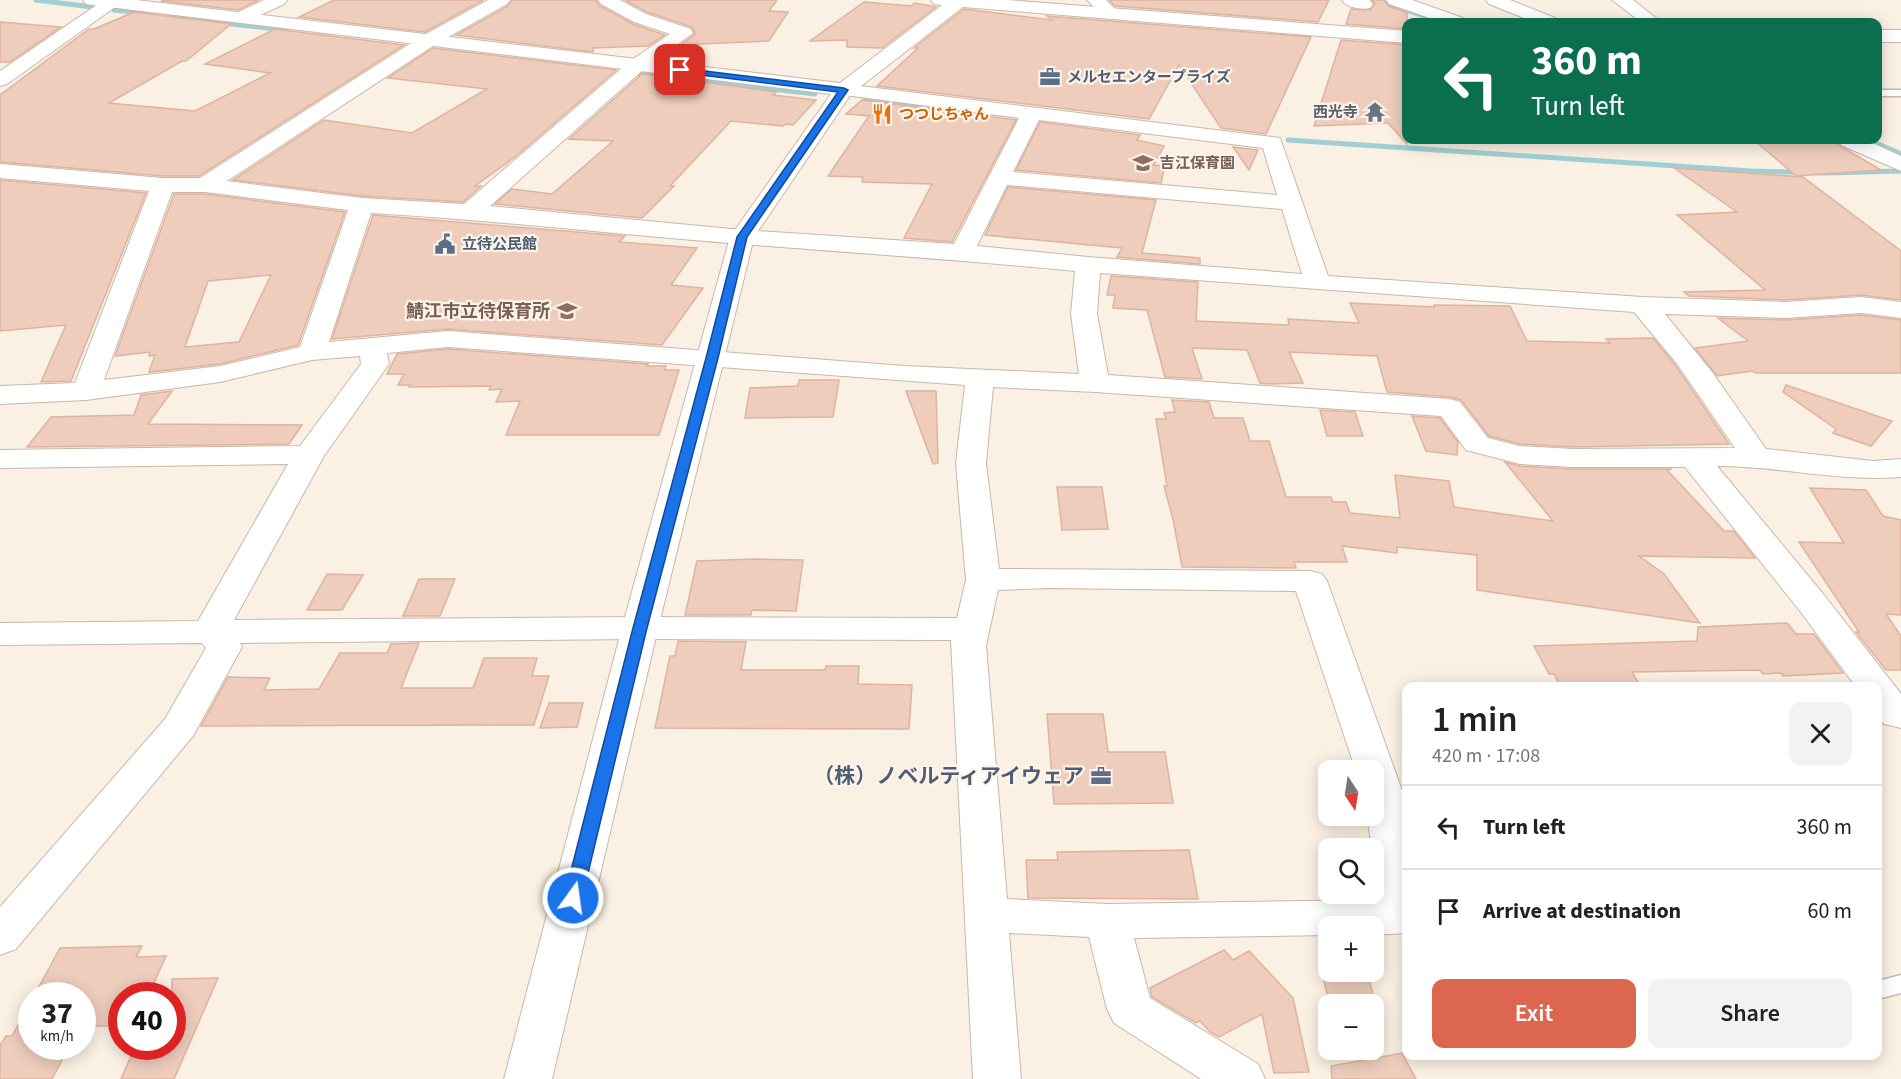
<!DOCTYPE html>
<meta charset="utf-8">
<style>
:root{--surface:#fff;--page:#f2f2f2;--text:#202124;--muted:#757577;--line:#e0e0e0;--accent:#dc6650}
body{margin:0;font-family:"Source Sans 3","Noto Sans JP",sans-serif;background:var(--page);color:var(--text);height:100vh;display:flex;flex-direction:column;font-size:22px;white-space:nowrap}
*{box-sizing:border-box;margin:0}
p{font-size:20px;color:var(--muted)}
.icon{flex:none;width:33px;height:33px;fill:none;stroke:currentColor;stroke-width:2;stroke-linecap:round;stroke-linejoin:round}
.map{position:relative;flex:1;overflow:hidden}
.side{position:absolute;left:1402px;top:682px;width:480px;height:378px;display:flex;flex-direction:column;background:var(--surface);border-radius:12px;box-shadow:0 3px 15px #0003}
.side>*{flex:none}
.guide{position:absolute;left:1402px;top:18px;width:480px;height:126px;border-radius:12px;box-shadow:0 3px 15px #0003;background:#0b6e4f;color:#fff;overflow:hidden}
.needle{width:39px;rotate:168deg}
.tools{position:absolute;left:1318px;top:760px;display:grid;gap:12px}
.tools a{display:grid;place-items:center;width:66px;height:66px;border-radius:12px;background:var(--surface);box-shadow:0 3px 15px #0003;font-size:30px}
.speed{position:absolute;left:18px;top:982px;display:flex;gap:12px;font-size:30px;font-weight:700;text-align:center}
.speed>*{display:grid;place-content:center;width:78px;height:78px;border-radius:50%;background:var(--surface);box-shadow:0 3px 15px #0003;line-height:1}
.speed small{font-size:15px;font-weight:400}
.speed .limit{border:9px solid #d22;background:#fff;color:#111}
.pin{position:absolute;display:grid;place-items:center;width:51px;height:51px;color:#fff;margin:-26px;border-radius:12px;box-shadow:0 3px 9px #0006}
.me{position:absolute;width:66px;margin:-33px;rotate:14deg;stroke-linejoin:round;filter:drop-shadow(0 0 4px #0008)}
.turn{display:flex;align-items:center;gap:21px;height:126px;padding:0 30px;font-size:27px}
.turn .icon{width:78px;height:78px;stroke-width:2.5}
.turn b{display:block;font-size:42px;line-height:51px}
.round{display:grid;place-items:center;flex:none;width:63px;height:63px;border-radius:12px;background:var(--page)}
.summary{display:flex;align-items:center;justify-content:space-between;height:102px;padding:0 30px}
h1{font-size:36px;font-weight:600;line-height:45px}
.cta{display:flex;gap:12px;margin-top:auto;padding:12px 30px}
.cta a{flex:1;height:69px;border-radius:12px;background:var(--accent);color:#fff;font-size:24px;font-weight:600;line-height:69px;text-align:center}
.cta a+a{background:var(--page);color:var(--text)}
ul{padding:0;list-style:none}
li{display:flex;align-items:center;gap:18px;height:84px;padding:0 30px;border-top:2px solid var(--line)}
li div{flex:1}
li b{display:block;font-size:22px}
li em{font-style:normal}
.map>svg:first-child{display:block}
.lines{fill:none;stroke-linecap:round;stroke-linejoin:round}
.stream{stroke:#a0cfd3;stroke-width:5}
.building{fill:#eecdbd;stroke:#dfb39e;stroke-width:1.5;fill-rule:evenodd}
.service-casing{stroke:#cab7aa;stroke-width:3}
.minor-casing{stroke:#cab7aa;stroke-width:2}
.tertiary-casing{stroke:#cab7aa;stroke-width:2}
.service{fill:#fff;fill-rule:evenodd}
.minor{fill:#fff;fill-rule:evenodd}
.tertiary{fill:#fff;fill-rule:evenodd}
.route{fill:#1a73e8;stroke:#114b97;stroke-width:1.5}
.labels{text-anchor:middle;stroke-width:4.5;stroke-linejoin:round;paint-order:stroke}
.far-service-label{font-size:15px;font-weight:bold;fill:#4e5e75;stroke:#fef4e9;text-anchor:start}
.far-worship-label{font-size:15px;font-weight:bold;fill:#5b616d;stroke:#fef4e9;text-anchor:end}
.far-food-label{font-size:15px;font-weight:bold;fill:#c56008;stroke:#fef4e9;text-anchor:start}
.far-education-label{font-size:15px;font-weight:bold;fill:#785e54;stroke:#fef4e9;text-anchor:start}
.education-label{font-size:18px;font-weight:bold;fill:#785e54;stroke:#fef4e9;text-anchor:end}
.near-service-label{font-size:21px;font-weight:bold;fill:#4e5e75;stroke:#fef4e9;text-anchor:end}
</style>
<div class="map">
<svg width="1901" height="1079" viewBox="0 0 1901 1079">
<rect width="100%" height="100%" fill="#faf0e3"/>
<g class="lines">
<g class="stream">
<polyline points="36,0 92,7"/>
<polyline points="1378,0 1432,19"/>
<polyline points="114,10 145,13"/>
<polyline points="170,17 285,30"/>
<polyline points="640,74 815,94"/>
<polyline points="866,99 970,111"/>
<polyline points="1288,140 1751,171 1826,173 1901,171"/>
<polyline points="1869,140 1901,154"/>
</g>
</g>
<g class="building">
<polygon points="164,0 259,0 238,10 162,1"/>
<polygon points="334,0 483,0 425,32 299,17"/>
<polygon points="512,0 596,0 600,6 633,24 665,35 648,46 593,48 593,52 456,35 508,6"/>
<polygon points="625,0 777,0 769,11 788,12 769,41 681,45 695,34 692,27 647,12"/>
<polygon points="1109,0 1329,0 1318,22 1115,6"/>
<polygon points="1372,0 1384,0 1388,6 1407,13 1407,29 1346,24 1351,9 1370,10 1375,4"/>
<polygon points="864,2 911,6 915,3 936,7 882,48 847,47 847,40 810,41"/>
<polygon points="964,9 1052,20 1047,16 1311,37 1266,134 1221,128 1179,65 1149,119 877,86 918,48 914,48"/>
<polygon points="134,12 231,24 186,61 182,61 109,103 195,111 270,73 205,64 275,29 404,45 199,176 163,176 0,162 0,95 89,29 94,29"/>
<polygon points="0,22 61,27 10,62 0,62"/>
<polygon points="1341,40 1407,45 1407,144 1388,123 1314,126"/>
<polygon points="433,48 616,70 515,157 475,186 481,186 463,202 362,196 233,180 324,120 412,133 487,89 388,78"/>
<polygon points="642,74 777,92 773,95 816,100 793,125 786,124 783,126 731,121 670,186 674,186 642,218 495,204 512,189 552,194 613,141 569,139"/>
<polygon points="862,100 1016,120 952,242 904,238 932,184 862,182 863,177 828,176 869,116 846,114"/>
<polygon points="1040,122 1140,135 1137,140 1164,146 1154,165 1165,166 1161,183 1016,170"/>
<polygon points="1754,140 1830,140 1881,170 1796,176"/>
<polygon points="1233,147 1258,150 1249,170"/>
<polygon points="1674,168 1803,177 1901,251 1901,300 1861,295 1785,300 1689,296 1684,292 1765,290 1677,215 1737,212"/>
<polygon points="0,180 146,193 71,381 41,382 66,325 0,331"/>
<polygon points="1008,187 1156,200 1142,253 1200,258 1200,264 1117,257 1122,248 985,235"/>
<path d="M174 194H205L345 212 298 345 220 364 149 372 155 355 149 356 150 352 115 356ZM271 275 239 342 185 347 208 281Z"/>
<polygon points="373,215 625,236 619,242 697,248 671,285 703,288 662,345 448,329 332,339"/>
<polygon points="1111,276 1198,282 1196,321 1289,325 1288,319 1359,323 1350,303 1434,307 1434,305 1510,306 1527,341 1610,343 1606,339 1653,338 1676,366 1729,444 1573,447 1520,444 1489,436 1461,400 1450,397 1387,392 1377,356 1289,352 1303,383 1268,384 1260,383 1247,350 1192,348 1202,379 1165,377 1147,310 1113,308 1115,295 1107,295"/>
<polygon points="1861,315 1901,320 1901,373 1756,373 1752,371 1717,376 1695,348 1748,341 1718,318 1785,320"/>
<polygon points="448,349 648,364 647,366 666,366 665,370 679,370 659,435 506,435 520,401 496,402 502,389 489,390 491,386 409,387 410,385 398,385 404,374 387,374 397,354"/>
<polygon points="799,380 839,380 833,417 745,418 750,388 798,386"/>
<polygon points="1786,385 1892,421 1871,446 1833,433 1836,429 1783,392"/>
<polygon points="172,391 148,424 302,425 289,444 27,447 51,417 134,415 141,395"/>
<polygon points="906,391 936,391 938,463 933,464"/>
<polygon points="1172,400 1209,402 1214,418 1243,418 1250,441 1269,441 1286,497 1331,497 1333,502 1346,502 1350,513 1400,518 1395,475 1449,481 1454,507 1553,521 1505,462 1520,466 1573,469 1672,469 1667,470 1724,531 1734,531 1755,558 1639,556 1664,574 1700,623 1477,590 1477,555 1397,547 1397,553 1342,546 1347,562 1294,562 1296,568 1182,567 1173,519 1164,486 1167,486 1156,419 1166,419 1164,413 1175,412"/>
<polygon points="1320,410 1355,412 1363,436 1327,436"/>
<polygon points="1412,416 1440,418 1458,442 1457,455 1426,451"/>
<polygon points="1057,487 1102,487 1108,529 1062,530"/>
<polygon points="1810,488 1866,490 1883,516 1901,520 1901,615 1886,614 1901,636 1901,670 1886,670 1856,632 1859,632 1799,542 1844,543"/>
<polygon points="756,559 803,560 796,611 752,610 751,615 685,615 697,561"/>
<polygon points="327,574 363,575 342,610 307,610"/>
<polygon points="419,579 455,579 440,616 403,616"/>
<polygon points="1787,623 1796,634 1814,634 1843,673 1783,676 1781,673 1763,674 1760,670 1632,672 1641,687 1561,687 1554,674 1549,674 1534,646 1697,641 1698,627"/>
<polygon points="678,641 746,642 741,670 825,670 826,666 859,666 858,684 912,685 909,729 655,728 670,656 675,656"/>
<polygon points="419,643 401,688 473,688 484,658 537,658 532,676 549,676 534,725 201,726 228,677 270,678 264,690 319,689 340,653 387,653 391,644"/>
<polygon points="549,703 583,703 577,727 540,728"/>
<polygon points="1047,714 1103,714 1108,752 1165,752 1173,803 1054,804"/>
<polygon points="1189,850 1198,899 1028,898 1026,860 1058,860 1057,852"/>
<polygon points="142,946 136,957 166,956 148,996 122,996 122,1026 82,1026 82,996 34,996 60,948"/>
<polygon points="1224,950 1233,960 1249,951 1293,998 1309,1072 1274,1073 1262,1014 1219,1037 1210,1032 1200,1021 1196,1023 1152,997 1150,988"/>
<polygon points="1322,972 1367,972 1375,1002 1329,1002"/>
<polygon points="218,978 174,1079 121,1079 135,1047 172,1047 172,979"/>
<polygon points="32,1000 32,1047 69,1047 52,1079 0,1079 0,1045 6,1036 12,1036"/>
<polygon points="1402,1053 1416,1079 1332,1079 1331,1066"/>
</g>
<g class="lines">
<g class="service-casing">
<g id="service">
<rect x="1878" y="90" width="23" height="6"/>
<polygon points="1901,975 1901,993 1878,999 1878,981"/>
</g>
</g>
<g class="minor-casing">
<g id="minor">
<polygon points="104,0 125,0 7,84 0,86 0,71"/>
<polygon points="264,0 287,0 284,4 246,22 234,22 231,18 234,14"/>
<path d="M488 0H510L507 4 436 44 227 181 362 198 464 204 630 61 670 34 634 22 601 4 598 0H620L646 14 691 29 693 33 644 69 490 206 742 230 954 244 1019 118 837 94 834 90 837 86 844 84 1280 138 1328 276 1642 297 1785 302 1861 297 1901 302V318L1861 313 1785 318 1665 314 1712 372 1766 449 1873 461 1901 459V477C1840 482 1779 466 1717 466L1824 595 1901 694V728L1884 724 1878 717V687H1856L1800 611 1685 467H1573L1520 464 1466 450 1441 416 1095 392 993 387 986 463 999 569 1310 571 1322 574 1327 581 1405 799 1407 933 1374 935V927H1329V935L1134 938 1150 998 1258 1064 1265 1079H1201L1114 1023 1107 1009 1089 937 1009 933 1021 1079H973L951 640 640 639 240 643 242 647 193 736 16 949 0 955V907L165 719 206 648 202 643 0 645V623L198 621 288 464 0 468V450L300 446 361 364 360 356 312 360 220 382 86 400 0 404V386L75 383 149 191 0 178V164L163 178H200L422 36ZM1039 120 1263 148 1277 195 1013 172ZM1007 185 1282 209 1302 274 1088 257 977 246ZM172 192H205L348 210 300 347 220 366 104 380ZM371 213C496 220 619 235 743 244 854 253 964 260 1075 271L1071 314 1079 374 905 366 448 331 329 342ZM1100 273 1634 312 1678 365 1735 448 1573 449 1520 446 1488 438 1460 402 1450 399 1108 375 1097 314ZM448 347 965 385 956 463 966 580 957 618 640 617 234 620 324 456 389 364 387 353ZM1049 588 1296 591 1356 771H1374V816H1367L1372 849H1374L1379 900 1107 904 1007 899 986 645 998 590Z"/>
<polygon points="1087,0 1106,0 1120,14 1117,18 1105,18"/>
<path d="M1342 0H1369L1373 4 1370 8C1362 10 1347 8 1342 0Z"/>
<polygon points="1386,0 1412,0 1463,18 1466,22 1441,22 1389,4"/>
<polygon points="1486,0 1510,0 1555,18 1558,22 1534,22 1489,4"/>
<polygon points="1612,0 1633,0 1661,22 1641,22"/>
<polygon points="1838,140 1866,140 1901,156 1901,171 1841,145"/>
</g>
</g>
<g class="tertiary-casing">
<g id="tertiary">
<polygon points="83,0 136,0 840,83 942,5 934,4 931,0 1007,0 1407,31 1407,43 963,7 851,94 754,237 658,628 552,1079 504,1079 622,628 730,237 831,94 92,5 86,4"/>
<rect x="1878" y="30" width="23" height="12"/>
</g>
</g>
<use href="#service" class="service"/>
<use href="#minor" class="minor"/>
<use href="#tertiary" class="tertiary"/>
</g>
<polygon class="route" points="680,68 844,88 848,90 747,237 718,358 647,628 582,898 579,903 573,905 566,903 564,898 633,628 706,358 737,237 838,92 677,72 677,69"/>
<defs>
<g id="office-bare" transform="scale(1.62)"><path d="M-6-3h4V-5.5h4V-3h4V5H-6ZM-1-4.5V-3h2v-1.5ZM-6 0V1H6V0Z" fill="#5c6f8a" stroke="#fef4e9" stroke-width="2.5" paint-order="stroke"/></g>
<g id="temple-bare" transform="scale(1.62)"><path d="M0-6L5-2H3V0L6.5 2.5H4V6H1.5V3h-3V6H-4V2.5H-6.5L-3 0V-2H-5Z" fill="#6b7280" stroke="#fef4e9" stroke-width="2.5" paint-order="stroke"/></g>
<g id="restaurant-bare" transform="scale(1.62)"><path d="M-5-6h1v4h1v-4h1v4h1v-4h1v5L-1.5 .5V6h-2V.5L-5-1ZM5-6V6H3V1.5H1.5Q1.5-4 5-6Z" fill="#e8710a" stroke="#fef4e9" stroke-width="2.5" paint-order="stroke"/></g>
<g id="school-bare" transform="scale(1.62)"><path d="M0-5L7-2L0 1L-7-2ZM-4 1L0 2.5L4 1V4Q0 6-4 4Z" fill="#8d6e63" stroke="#fef4e9" stroke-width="2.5" paint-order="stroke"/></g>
<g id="civic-bare" transform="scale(1.62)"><path d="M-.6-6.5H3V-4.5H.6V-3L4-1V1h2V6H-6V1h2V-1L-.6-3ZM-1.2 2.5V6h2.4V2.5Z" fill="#5c6f8a" stroke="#fef4e9" stroke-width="2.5" paint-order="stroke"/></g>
</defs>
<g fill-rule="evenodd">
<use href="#office-bare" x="1050" y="77"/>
<use href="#temple-bare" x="1375" y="112"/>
<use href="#restaurant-bare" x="882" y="114"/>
<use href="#school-bare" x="1143" y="163"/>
<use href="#civic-bare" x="445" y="244"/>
<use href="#school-bare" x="567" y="311"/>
<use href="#office-bare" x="1101" y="776"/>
</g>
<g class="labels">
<g class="far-service-label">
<text x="1067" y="82">メルセエンタープライズ</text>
<text x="462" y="249">立待公民館</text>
</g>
<g class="far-worship-label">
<text x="1358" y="117">西光寺</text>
</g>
<g class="far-food-label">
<text x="899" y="119">つつじちゃん</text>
</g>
<g class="far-education-label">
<text x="1160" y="168">吉江保育園</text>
</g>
<g class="education-label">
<text x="550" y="317">鯖江市立待保育所</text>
</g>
<g class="near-service-label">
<text x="1084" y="783">（株）ノベルティアイウェア</text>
</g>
</g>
</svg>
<div class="tools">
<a><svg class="needle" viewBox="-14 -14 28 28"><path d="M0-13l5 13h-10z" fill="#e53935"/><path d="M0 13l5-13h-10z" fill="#757577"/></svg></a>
<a><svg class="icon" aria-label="search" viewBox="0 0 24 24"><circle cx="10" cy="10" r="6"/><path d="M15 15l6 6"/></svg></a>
<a>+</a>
<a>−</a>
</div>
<div class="speed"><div>37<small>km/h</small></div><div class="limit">40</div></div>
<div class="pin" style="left:680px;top:70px;background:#d93025"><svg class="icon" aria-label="arrive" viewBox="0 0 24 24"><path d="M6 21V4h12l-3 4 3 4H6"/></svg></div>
<svg class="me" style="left:573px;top:898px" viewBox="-20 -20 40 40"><circle r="17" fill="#1a73e8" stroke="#fff" stroke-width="3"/><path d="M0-11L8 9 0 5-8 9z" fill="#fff"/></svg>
<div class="guide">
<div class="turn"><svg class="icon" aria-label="left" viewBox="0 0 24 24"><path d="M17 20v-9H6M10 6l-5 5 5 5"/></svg><div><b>360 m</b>Turn left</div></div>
</div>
<section class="side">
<div class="summary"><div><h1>1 min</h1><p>420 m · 17:08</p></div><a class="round"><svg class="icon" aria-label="close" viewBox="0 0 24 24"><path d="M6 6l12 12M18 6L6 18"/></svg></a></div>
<ul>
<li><svg class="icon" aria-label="left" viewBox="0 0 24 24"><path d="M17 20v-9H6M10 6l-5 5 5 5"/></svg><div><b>Turn left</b></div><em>360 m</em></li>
<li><svg class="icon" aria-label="arrive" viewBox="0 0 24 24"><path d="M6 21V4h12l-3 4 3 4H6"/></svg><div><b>Arrive at destination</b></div><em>60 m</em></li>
</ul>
<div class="cta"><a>Exit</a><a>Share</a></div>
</section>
</div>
